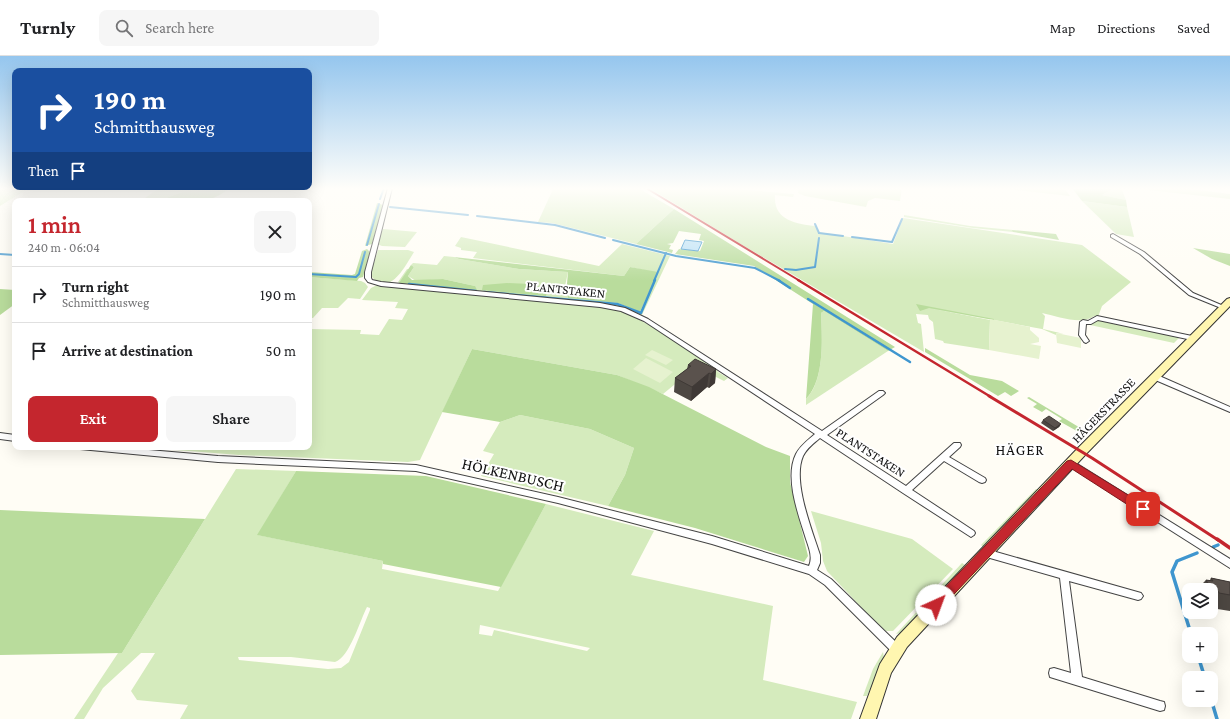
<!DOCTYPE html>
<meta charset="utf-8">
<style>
:root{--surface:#fff;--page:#f6f6f6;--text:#202124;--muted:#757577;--line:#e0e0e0;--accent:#c4262e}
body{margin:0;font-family:"Crimson Pro",serif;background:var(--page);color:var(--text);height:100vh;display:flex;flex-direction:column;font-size:15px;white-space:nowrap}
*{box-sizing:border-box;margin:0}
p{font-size:13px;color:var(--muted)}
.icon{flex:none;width:22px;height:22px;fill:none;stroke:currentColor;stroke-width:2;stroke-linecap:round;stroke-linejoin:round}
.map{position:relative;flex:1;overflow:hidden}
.drawer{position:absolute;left:12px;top:142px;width:300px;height:252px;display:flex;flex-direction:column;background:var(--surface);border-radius:8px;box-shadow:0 4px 16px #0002}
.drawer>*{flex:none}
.banner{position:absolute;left:12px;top:12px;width:300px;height:122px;border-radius:8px;box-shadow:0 4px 16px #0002;background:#1a4fa0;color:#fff;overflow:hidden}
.fabs{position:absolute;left:1182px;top:527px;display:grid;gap:8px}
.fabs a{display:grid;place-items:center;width:36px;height:36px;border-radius:8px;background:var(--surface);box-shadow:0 4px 16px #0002;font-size:20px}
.pin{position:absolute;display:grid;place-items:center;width:34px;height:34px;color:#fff;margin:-17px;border-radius:8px;box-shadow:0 2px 6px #0006}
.me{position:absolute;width:44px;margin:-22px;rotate:43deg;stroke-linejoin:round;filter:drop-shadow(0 0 3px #0008)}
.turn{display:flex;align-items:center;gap:14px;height:84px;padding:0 16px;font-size:18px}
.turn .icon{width:52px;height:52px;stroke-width:2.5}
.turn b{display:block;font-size:28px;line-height:34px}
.then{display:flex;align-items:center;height:38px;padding:0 16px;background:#0003;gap:8px;font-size:15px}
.round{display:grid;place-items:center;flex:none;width:42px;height:42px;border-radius:8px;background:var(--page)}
.head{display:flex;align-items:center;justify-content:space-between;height:68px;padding:0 16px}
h1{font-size:24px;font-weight:600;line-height:30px;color:var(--accent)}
.cta{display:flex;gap:8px;margin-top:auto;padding:8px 16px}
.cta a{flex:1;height:46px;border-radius:8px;background:var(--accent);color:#fff;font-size:16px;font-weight:600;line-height:46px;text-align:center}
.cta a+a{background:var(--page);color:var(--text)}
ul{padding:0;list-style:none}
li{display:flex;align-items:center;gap:12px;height:56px;padding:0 16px;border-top:1px solid var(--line)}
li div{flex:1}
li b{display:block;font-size:15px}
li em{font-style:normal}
header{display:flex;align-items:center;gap:24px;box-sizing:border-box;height:56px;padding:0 20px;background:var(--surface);border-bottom:1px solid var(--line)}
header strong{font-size:19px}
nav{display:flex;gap:22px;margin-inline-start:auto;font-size:14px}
.search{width:280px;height:36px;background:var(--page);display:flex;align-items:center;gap:10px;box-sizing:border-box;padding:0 14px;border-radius:8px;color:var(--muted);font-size:15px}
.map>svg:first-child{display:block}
.green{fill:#d5ebbd;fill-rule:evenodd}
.forest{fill:#b9dc9c}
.pitch{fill:#e6f2cf}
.water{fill:#b9e0f7;stroke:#3f96cf}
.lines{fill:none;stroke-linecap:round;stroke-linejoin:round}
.stream-far2{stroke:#3f96cf;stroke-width:2}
.stream-far1{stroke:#3f96cf;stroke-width:2.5}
.stream{stroke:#3f96cf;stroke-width:3.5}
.street-casing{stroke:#444;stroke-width:2}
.secondary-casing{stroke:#333;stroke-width:2}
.street{fill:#fff;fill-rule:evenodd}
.secondary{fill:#fff6b0;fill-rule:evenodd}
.rail-far3{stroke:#c4262e;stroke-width:2}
.rail-far2{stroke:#c4262e;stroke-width:2.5}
.rail-far1{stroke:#c4262e;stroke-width:3}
.rail{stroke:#c4262e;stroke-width:3.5}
.wall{fill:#4d4742}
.shaded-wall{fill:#3f3936}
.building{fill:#5a524d;stroke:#3f3936}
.route{fill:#c4262e;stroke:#7f191e}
.labels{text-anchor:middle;stroke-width:4;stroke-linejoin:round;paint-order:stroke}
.street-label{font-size:13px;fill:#111;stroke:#fff}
.quarter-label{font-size:15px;letter-spacing:1px;fill:#111;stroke:#fff}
.near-street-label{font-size:16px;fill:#111;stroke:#fff}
</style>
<header>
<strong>Turnly</strong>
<div class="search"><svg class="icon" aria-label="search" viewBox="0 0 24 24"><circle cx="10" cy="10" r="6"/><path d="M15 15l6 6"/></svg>Search here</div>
<nav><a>Map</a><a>Directions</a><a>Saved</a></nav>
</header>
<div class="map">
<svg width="1230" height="663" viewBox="0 0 1230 663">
<rect width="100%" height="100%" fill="#fffdf5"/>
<g class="green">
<polygon points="0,132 29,132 0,150"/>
<polygon points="159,132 223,132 220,135 182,136 158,145 141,145"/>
<polygon points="542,132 638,132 674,153 636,188 552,167 538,166 553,133"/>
<path d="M649 132H726L794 138 793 141 775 139C773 164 796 168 816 170L818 176 893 188 903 162 1082 189 1131 226 1102 250 1098 261 1094 260C1082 270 1057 260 1042 257L1045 260 1043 273 1064 278 1056 277V279L1042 273 929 252 990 264 989 294 944 287 943 285 935 283 933 266 929 263 928 259 916 258 918 267 921 268 924 296 739 187Z"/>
<polygon points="799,132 902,132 900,145 875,142 868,145 866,151 805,140 798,137"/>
<polygon points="997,132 1064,132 1070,140"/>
<polygon points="1114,132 1121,132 1126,144 1102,139"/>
<polygon points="1130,132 1182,132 1230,138 1230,143"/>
<polygon points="1082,145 1127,151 1134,181 1116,178"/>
<polygon points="904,159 970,170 1013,174 1013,176 973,172 904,161"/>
<polygon points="383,173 417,176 405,191 382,190 377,188"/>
<polygon points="461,181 599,210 622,188 670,200 642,259 608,249 401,229 398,226 407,213 409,213 400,227 475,230 443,223 416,225 408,220 414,211 411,209 413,207 437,209 444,200 454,201 459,203 519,213 568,216 564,235 568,239 568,242 618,247 640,256 657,217 630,211 624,220 473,202 477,196 461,194 461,192 455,190"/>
<path d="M378 194H408L414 196C405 210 390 242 371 220V216Z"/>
<polygon points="309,221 361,225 365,227 368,231 360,243 348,242 338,252 322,252 313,262 309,262"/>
<path d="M377 229 617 253C652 267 683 291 715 311L718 316 728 322 724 325 696 311 663 338 617 319 472 293 420 404 408 406 239 399 138 391H309V273L361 274 360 278 379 279 389 263 402 264 408 253 395 252 398 246 362 244 371 232Z"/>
<path d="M824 255 888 295 806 349V343C825 324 822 282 821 257Z"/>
<polygon points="1097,263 1181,280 1174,287 1090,269"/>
<polygon points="520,359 590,373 634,392 625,419 608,450 481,420 494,398 483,395 500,366"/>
<path d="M236 413 296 415 258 479 383 505 382 513 498 535 546 448 654 475 631 519 773 550 763 624 857 646 851 663H180L188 649 137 644 131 635 155 597H141L103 632 84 663H74L118 597H122ZM367 551 370 552V554L349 606 341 612 328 613 239 604 238 601H291L335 606C350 601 360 564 367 551ZM480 569 590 592 587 595 494 574 492 580 479 578Z"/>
<polygon points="1036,433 1038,434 983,491 981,489"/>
<polygon points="811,455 912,483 953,513 893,575 886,575 878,569 827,515 823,505 821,487"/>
<polygon points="962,507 965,509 901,577 896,578"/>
<polygon points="883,596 884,602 867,640 863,640 873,613"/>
</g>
<g class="forest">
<path d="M223 132H229C211 150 182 145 158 145L182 136 220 135Z"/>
<polygon points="1072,132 1114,132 1102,139 1126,144 1127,151 1082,145"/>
<polygon points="377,147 383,149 372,188 365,190"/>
<path d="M674 153 895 291 888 295 824 255 821 257C822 282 825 324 806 343L813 248 754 210 675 198 679 193 700 195 704 185 699 184 701 178 679 175 673 187 667 188 671 189 669 193 673 194 672 197 636 188Z"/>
<polygon points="1012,174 1056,178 1059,184 1013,176"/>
<polygon points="1193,192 1230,198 1230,210 1212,203"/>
<polygon points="367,193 370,196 363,221 359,222 357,225 309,221 309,216 352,219 355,218 362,195"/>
<polygon points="454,201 624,220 630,211 658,216 640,256 618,247 568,242 568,239 564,235 567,228 568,216 519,213 459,203"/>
<polygon points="411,209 414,211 408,220 412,224 443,223 475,230 477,234 399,227"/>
<polygon points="507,227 531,228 547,233 546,240 482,234 483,229"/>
<polygon points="0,233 15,234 15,248 0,259"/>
<polygon points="916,248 994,263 994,264 929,252 920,255"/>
<polygon points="925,292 970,319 1002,325 1019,335 1011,340 1005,336 998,340 925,296"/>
<polygon points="472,293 617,319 649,331 766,391 790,400 790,426 808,500 804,506 695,472 608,450 625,419 634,392 590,373 520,359 500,366 442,356"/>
<polygon points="1029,341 1087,376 1084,379 1059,365 1062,363 1046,353 1042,356 1033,351 1037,348 1027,342"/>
<polygon points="296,415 426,420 546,448 501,531 383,508 383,505 257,479"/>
<polygon points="0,454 205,463 122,597 0,599"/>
</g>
<g class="pitch">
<polygon points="990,263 1030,271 1030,274 1039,282 1039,286 1030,288 1041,290 1039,303 989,294"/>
<polygon points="1056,277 1081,282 1081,292 1057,287"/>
<polygon points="652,294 673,304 666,309 645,299"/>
<polygon points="646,302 673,316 660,327 633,313"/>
</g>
<polygon class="water" points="685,184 702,186 698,195 681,193"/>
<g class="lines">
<g class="stream-far2">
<polyline points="380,143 384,132"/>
<polyline points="390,151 468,159"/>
<polyline points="477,160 555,169 605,182"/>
<polyline points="815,168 819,177"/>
<polyline points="819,177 843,180"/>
<polyline points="852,181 892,186 902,163"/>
<polyline points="613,184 676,200 755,212 780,225"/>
<polyline points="367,189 379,148"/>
<polyline points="0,198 15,199"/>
<polyline points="785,213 796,214 815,211 819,182"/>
<polyline points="309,218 356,221 359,218 365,196"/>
<polyline points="654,225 666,197"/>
</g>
<g class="stream-far1">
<polyline points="778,224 790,232"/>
<polyline points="409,228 476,235"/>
<polyline points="484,236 617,248 641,257 655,224"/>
<polyline points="808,243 910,306"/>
</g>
<g class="stream">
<polyline points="1213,491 1218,489"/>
<polyline points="1191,578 1172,516 1177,505 1197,497"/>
<polyline points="1198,600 1205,622"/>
<polyline points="1211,643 1217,663"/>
</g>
<g class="street-casing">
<g id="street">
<path d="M388 132H392L371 216V222L372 224 381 226 600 247 625 252 648 263 822 375 879 335H883L885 337 883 339 827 379 906 430 954 387H960L961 389 960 391 949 401 985 422 986 424 985 426 982 427 979 426 944 405 912 434 974 475 975 477 974 479 971 481 903 437 820 382C814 387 807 392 803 400 792 425 812 474 820 499V507L817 514 831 523 900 590 901 593 900 596 896 598 892 596 825 529 809 518 712 488 558 447 416 415 218 406 80 393 79 391H114L218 400 416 409 558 441 712 480 809 510C813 501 809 492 806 483 799 460 784 422 796 398 800 390 808 384 815 378L644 265 621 255 600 251 381 230 368 226 365 222V216Z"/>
<polygon points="1113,178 1144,196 1193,237 1226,251 1225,252 1221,252 1189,239 1140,198 1111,181 1111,179"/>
<polygon points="1097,260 1192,280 1195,282 1192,284 1098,264 1091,268 1086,268 1085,279 1089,285 1086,287 1084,286 1079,279 1080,266 1083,264 1088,265"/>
<polygon points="1153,319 1157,319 1230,351 1230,356 1153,323 1152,321"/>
<polygon points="0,377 15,379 15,385 0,383"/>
<polygon points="1071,404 1230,503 1230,512 1068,409 1067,407 1068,405"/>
<polygon points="987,491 996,496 1141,537 1143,540 1141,543 1138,544 1069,525 1082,621 1160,645 1164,646 1165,650 1164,654 1160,655 1050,621 1049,617 1050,613 1054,612 1071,617 1060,522 990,502 984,498 983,495 984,492"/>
</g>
</g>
<g class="secondary-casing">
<polygon id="secondary" points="1230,242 1230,250 1086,398 907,591 891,617 876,663 860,663 880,608 897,581 1078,392 1227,243"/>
</g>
<use href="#street" class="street"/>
<use href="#secondary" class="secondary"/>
<polyline class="rail-far3" points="646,132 800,225"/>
<polyline class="rail-far2" points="798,224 991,341"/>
<polyline class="rail-far1" points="989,340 1092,402 1218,484"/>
<polyline class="rail" points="1217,483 1230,492"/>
</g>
<g class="wall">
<polygon points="688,309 716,313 715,327 709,332 707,331 691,345 674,336 675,322 687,313"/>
<polygon points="1043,364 1061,368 1059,371 1053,375 1041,367"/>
<polygon points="1211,522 1230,526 1230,555 1211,552 1211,534 1196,534 1206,524 1210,524"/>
</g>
<g class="shaded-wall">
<polygon points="716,313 715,327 709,332 711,318"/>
<polygon points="709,317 707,331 691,345 692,331"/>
<polygon points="1061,368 1059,371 1053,375 1055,372"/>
</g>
<g class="building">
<polygon points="695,303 716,313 711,318 709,317 692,331 675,322 691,310 688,309"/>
<polygon points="1049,360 1061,368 1055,372 1043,364"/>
<polygon points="1211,522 1230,526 1230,539 1219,537 1218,535 1211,534 1206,524 1213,525"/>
</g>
<linearGradient id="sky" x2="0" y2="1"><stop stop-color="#95c6ee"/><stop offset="0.59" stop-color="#fffefa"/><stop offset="1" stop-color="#fffefa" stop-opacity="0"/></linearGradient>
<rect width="1230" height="225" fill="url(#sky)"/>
<polygon class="route" points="1071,404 1146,450 1148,453 1146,456 1139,456 1072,413 940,553 936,554 932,553 930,549 932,545 1067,405"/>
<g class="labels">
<g class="street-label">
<text transform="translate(566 233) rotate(6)" y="5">PLANTSTAKEN</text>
<text transform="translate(1103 354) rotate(-46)" y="5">HÄGERSTRASSE</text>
<text transform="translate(871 396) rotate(33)" y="5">PLANTSTAKEN</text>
</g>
<g class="quarter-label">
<text x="1020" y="399">HÄGER</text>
</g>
<g class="near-street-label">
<text transform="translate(513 418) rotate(13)" y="6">HÖLKENBUSCH</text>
</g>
</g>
</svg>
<div class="fabs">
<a><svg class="icon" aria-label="layers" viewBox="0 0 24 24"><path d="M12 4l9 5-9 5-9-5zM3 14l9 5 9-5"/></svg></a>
<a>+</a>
<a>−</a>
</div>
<div class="pin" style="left:1143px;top:453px;background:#d93025"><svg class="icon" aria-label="arrive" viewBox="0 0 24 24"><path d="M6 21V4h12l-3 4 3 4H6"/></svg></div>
<svg class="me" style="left:936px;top:549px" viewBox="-20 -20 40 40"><circle r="19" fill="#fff"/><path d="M0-13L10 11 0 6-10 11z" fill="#c4262e"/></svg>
<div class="banner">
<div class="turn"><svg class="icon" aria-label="right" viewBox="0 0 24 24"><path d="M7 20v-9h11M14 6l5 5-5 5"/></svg><div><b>190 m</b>Schmitthausweg</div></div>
<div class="then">Then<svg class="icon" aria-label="arrive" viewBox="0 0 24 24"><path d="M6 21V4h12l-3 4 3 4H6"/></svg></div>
</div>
<section class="drawer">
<div class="head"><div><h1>1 min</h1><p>240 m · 06:04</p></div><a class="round"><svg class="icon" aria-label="close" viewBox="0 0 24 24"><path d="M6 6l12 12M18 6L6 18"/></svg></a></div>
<ul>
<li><svg class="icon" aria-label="right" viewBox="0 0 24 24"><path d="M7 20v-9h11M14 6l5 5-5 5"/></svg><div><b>Turn right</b><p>Schmitthausweg</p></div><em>190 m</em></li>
<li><svg class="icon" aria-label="arrive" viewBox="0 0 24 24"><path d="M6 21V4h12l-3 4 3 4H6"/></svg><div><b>Arrive at destination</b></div><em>50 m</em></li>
</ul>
<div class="cta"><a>Exit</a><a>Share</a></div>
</section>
</div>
